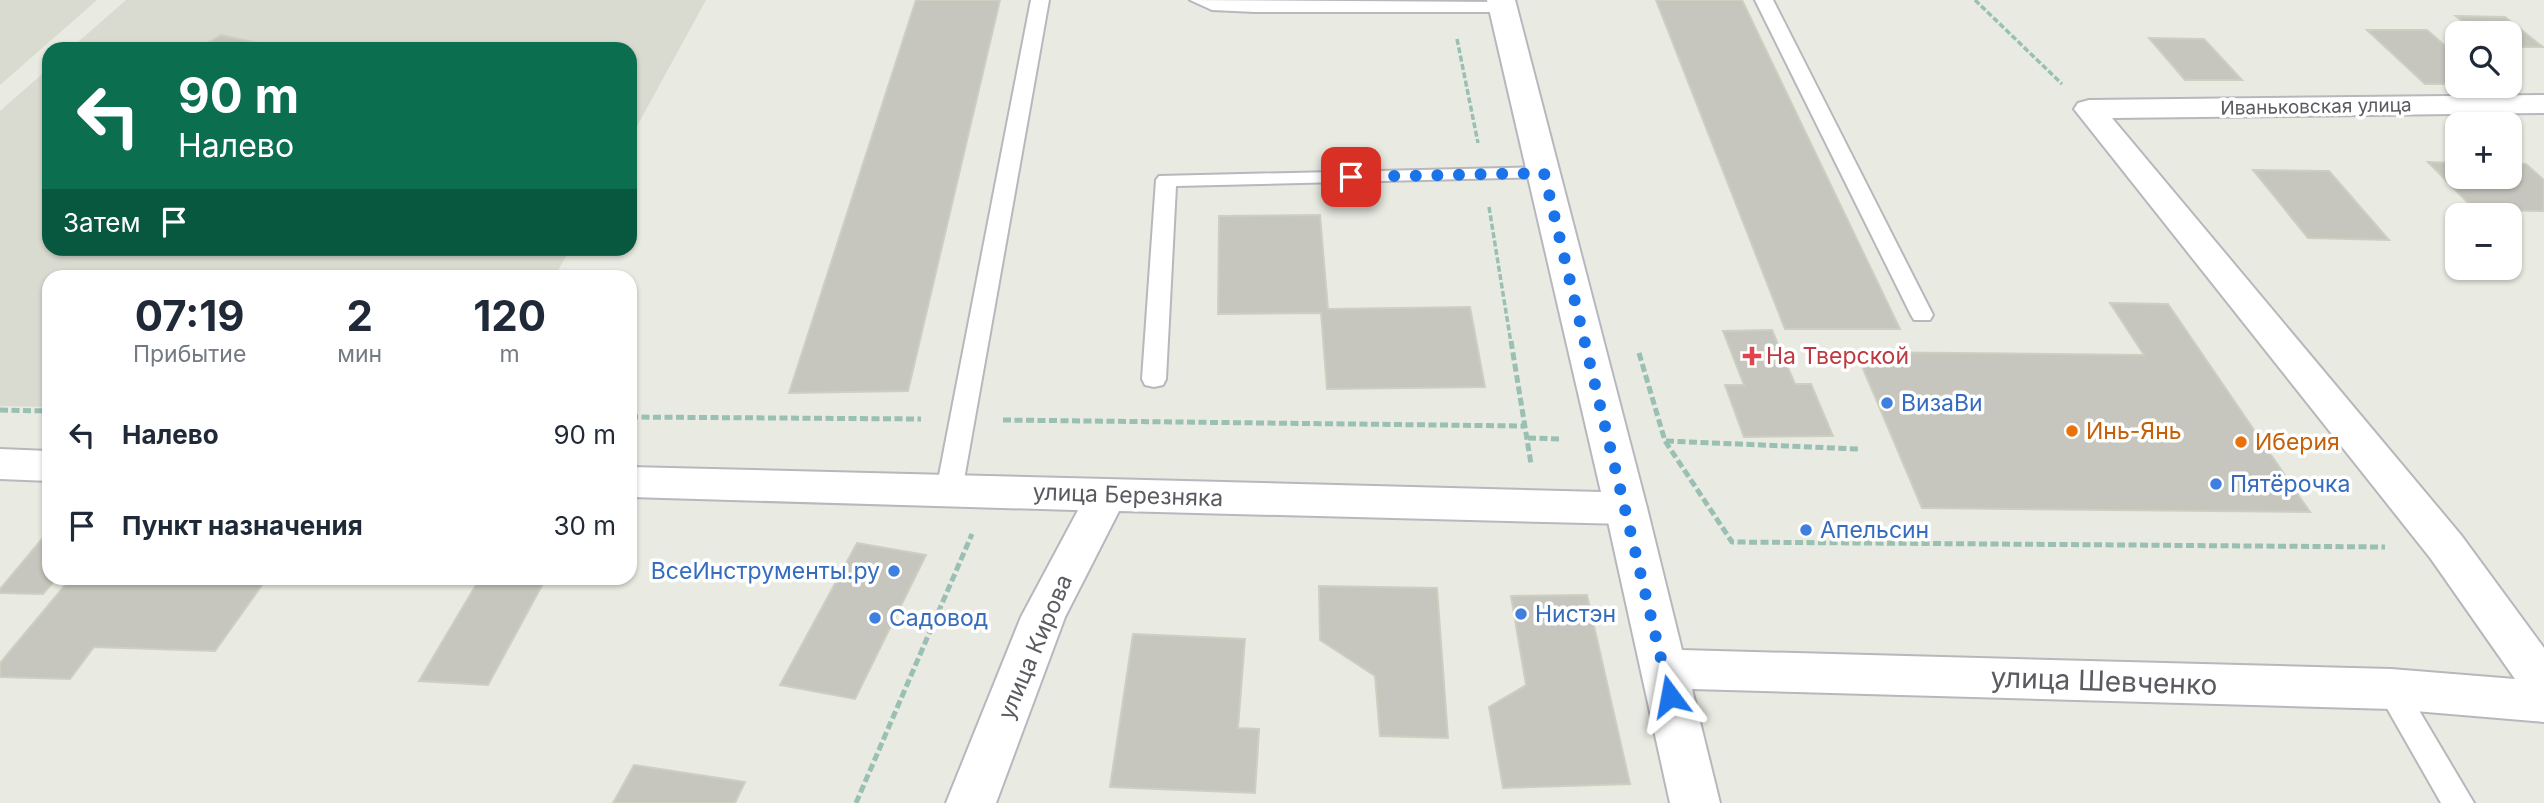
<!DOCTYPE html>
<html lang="ru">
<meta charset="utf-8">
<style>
:root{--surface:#fff;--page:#f6f6f7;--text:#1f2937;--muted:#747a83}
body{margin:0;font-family:Inter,sans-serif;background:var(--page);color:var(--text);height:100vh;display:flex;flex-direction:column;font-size:26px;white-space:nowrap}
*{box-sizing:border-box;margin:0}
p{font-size:23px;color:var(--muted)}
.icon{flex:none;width:38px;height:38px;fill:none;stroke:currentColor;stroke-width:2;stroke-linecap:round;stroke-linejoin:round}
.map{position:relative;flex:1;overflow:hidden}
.drawer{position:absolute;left:42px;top:270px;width:595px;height:315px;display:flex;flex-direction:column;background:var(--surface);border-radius:21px;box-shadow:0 2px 5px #0004}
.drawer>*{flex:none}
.guide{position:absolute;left:42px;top:42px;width:595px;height:214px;border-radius:21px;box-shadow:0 2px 5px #0004;background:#0b6e4f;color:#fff;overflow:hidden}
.tools{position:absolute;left:2445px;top:21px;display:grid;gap:14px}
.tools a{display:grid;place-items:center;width:77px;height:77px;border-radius:14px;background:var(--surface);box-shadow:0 2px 5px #0004;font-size:35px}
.pin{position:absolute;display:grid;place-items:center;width:60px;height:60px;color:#fff;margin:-30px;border-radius:14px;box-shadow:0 4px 10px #0006}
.me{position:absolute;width:77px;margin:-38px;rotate:347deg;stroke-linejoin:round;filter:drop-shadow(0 0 5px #0008)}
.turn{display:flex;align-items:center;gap:24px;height:147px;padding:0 21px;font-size:32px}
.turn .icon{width:91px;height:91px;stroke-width:2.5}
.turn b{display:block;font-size:49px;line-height:60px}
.then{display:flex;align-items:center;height:66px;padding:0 21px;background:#0003;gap:14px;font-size:26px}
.eta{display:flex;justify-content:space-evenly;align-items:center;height:119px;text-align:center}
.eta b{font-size:42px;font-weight:700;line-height:49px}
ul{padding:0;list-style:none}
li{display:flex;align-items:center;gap:21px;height:91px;padding:0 21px}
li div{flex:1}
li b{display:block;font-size:26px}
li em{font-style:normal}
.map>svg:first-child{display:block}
.education{fill:#d9dad0}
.building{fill:#c6c6be;stroke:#cdcfc1;stroke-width:2}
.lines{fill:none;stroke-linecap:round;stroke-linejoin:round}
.service-casing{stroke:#b7b7bc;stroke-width:4}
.minor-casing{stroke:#b7b7bc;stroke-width:4}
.tertiary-casing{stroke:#b7b7bc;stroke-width:4}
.secondary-casing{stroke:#b7b7be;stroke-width:4}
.path-far1{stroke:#9abfb3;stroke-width:3.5;stroke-dasharray:6 2.5;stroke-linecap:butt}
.path{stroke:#9abfb3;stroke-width:5;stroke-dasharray:8 3.5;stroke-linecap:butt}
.service{fill:#fff;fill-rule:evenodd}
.minor{fill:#fff;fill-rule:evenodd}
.tertiary{fill:#fff;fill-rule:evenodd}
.secondary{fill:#fff;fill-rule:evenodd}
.route{stroke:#1a73e8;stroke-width:12;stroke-dasharray:0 21.6}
.health-dot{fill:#e0444e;stroke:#fff;stroke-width:2.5}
.shop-dot{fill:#3f7fe0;stroke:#fff;stroke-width:2.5}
.food-dot{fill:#e8710a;stroke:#fff;stroke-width:2.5}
.labels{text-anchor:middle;stroke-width:7;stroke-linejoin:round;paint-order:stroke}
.far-street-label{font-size:19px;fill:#5a5a60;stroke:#fff}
.health-label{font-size:23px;fill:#be3a42;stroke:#fff;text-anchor:start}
.shop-label{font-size:23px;fill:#366cbe;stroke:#fff;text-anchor:start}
.food-label{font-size:23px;fill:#c56008;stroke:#fff;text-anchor:start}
.street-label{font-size:23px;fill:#5a5a60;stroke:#fff}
.near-street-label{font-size:28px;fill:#5a5a60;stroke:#fff}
</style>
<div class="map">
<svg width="2544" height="803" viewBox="0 0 2544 803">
<rect width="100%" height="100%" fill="#e9ebe2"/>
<g class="education">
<polygon points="0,0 97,0 0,85"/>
<polygon points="126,0 706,0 630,139 630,49 70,49"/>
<polygon points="49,68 49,248 570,249 555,276 49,276 49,407 0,406 0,111"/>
</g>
<g class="building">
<polygon points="916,0 1000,0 908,391 789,393"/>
<polygon points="1656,0 1742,0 1900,329 1785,329"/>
<polygon points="2456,16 2505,17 2543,47 2510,47 2510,33 2476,33"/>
<polygon points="2367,30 2427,30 2457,56 2457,84 2425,84"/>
<polygon points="221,35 280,48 197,49"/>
<polygon points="2149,38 2204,39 2242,80 2185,80"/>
<polygon points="2428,162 2457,163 2457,177 2510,177 2510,163 2526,164 2544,180 2544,211 2475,210"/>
<polygon points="2253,170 2329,171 2389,240 2308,238"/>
<polygon points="1320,215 1328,309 1470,307 1485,387 1327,389 1321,313 1218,314 1219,216"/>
<polygon points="2110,303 2168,304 2310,512 1922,508 1856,352 2144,355"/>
<polygon points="1772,330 1795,384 1811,384 1833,436 1744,437 1725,385 1744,385 1723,331"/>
<polygon points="42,539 49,539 49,578 57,578 43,594 0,593 0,589"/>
<polygon points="857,543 926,555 855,699 780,685"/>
<polygon points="71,578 267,578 215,651 94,647 70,679 0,677 0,663"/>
<polygon points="480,578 546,578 488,685 419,681"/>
<polygon points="1319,586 1437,588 1448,738 1380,736 1375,676 1320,640"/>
<polygon points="1587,595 1630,784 1503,788 1489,707 1526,685 1511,596"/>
<polygon points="1133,634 1245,639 1238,728 1259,729 1255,793 1110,787"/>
<polygon points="634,765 745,782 735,803 613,803"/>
</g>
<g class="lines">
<g class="service-casing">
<g id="service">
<polygon points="1031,0 1049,0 962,491 958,498 949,501 940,498 936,491"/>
<polygon points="1190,0 1503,2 1512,7 1503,12 1255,12 1212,10"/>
<polygon points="1755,0 1773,0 1933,315 1930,320 1914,320 1911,315"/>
<polygon points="1544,167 1554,173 1551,177 1176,186 1166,379 1163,385 1154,387 1145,385 1142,379 1156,180 1159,176"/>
<polygon points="2391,676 2401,680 2474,803 2441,803 2376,689 2381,680"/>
</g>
</g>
<g class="minor-casing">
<polygon id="minor" points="2544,95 2544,113 2112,118 2461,535 2544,648 2544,722 2391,709 1692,689 1720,803 1670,803 1605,508 1611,497 1626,492 1641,497 1647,508 1682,650 2391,669 2515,679 2431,559 2074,109 2078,103 2089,100"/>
</g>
<g class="tertiary-casing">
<g id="tertiary">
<polygon points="0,449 49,451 49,481 0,479"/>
<polygon points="630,467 1107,479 1122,484 1128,495 1122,506 1107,511 630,497"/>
</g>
</g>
<g class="secondary-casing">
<polygon id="secondary" points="1487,0 1515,0 1647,508 1641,519 1626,524 1119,511 1065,617 996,803 946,803 1021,617 1092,484 1107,479 1601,492"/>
</g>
<g class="path-far1">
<polyline points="1975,0 2062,84"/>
<polyline points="1457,39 1478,143"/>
<polyline points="1489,207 1511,343"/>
</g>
<g class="path">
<polyline points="1511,341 1531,464"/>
<polyline points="1639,353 1665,441 1732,542 2385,547"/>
<polyline points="0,410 49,411"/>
<polyline points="630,417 921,419"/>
<polyline points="1003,420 1524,426"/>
<polyline points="1528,438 1562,439"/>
<polyline points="1666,441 1858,449"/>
<polyline points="856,803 972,534"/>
</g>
<use href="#service" class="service"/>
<use href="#minor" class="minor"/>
<use href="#tertiary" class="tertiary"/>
<use href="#secondary" class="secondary"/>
</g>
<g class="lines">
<polyline class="route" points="1351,177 1544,173 1670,696"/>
</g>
<path class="health-dot" d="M1748.5 345.5h7v7h7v7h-7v7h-7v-7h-7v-7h7z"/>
<g class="shop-dot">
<circle cx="1887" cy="403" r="7"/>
<circle cx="2216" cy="484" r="7"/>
<circle cx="1806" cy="530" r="7"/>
<circle cx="894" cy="571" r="7"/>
<circle cx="1521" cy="614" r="7"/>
<circle cx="875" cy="618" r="7"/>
</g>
<g class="food-dot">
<circle cx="2072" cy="431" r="7"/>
<circle cx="2241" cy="442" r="7"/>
</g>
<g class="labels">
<g class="far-street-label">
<text transform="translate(2316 106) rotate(-1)" y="7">Иваньковская улица</text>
</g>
<g class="health-label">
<text x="1766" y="364">На Тверской</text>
</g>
<g class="shop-label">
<text x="1901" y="411">ВизаВи</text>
<text x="2230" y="492">Пятёрочка</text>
<text x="1820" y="538">Апельсин</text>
<text x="880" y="579" text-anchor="end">ВсеИнструменты.ру</text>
<text x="1535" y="622">Нистэн</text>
<text x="889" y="626">Садовод</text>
</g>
<g class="food-label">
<text x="2086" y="439">Инь-Янь</text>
<text x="2255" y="450">Иберия</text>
</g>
<g class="street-label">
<text transform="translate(1128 495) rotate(2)" y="8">улица Березняка</text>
<text transform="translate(1035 647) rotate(-67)" y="8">улица Кирова</text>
</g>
<g class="near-street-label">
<text transform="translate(2104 681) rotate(2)" y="10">улица Шевченко</text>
</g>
</g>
</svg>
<div class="tools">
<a><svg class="icon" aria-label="search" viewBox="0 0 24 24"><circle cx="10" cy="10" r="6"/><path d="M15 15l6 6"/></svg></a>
<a>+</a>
<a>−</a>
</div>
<div class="pin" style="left:1351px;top:177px;background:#d93025"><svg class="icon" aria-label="arrive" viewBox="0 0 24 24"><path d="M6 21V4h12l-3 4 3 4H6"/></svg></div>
<svg class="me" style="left:1670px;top:696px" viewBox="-20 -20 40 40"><path d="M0-17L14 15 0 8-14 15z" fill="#1a73e8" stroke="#fff" stroke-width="4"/></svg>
<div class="guide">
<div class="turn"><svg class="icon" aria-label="left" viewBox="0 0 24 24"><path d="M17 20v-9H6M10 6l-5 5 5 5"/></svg><div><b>90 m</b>Налево</div></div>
<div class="then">Затем<svg class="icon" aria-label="arrive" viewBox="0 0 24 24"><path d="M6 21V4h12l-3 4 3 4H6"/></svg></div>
</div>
<section class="drawer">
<div class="eta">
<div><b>07:19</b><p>Прибытие</p></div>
<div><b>2</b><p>мин</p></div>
<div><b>120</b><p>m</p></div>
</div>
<ul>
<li><svg class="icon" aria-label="left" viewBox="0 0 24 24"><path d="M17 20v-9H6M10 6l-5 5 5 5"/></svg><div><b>Налево</b></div><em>90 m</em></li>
<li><svg class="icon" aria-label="arrive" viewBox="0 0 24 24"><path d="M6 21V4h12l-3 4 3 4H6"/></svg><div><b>Пункт назначения</b></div><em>30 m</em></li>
</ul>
</section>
</div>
